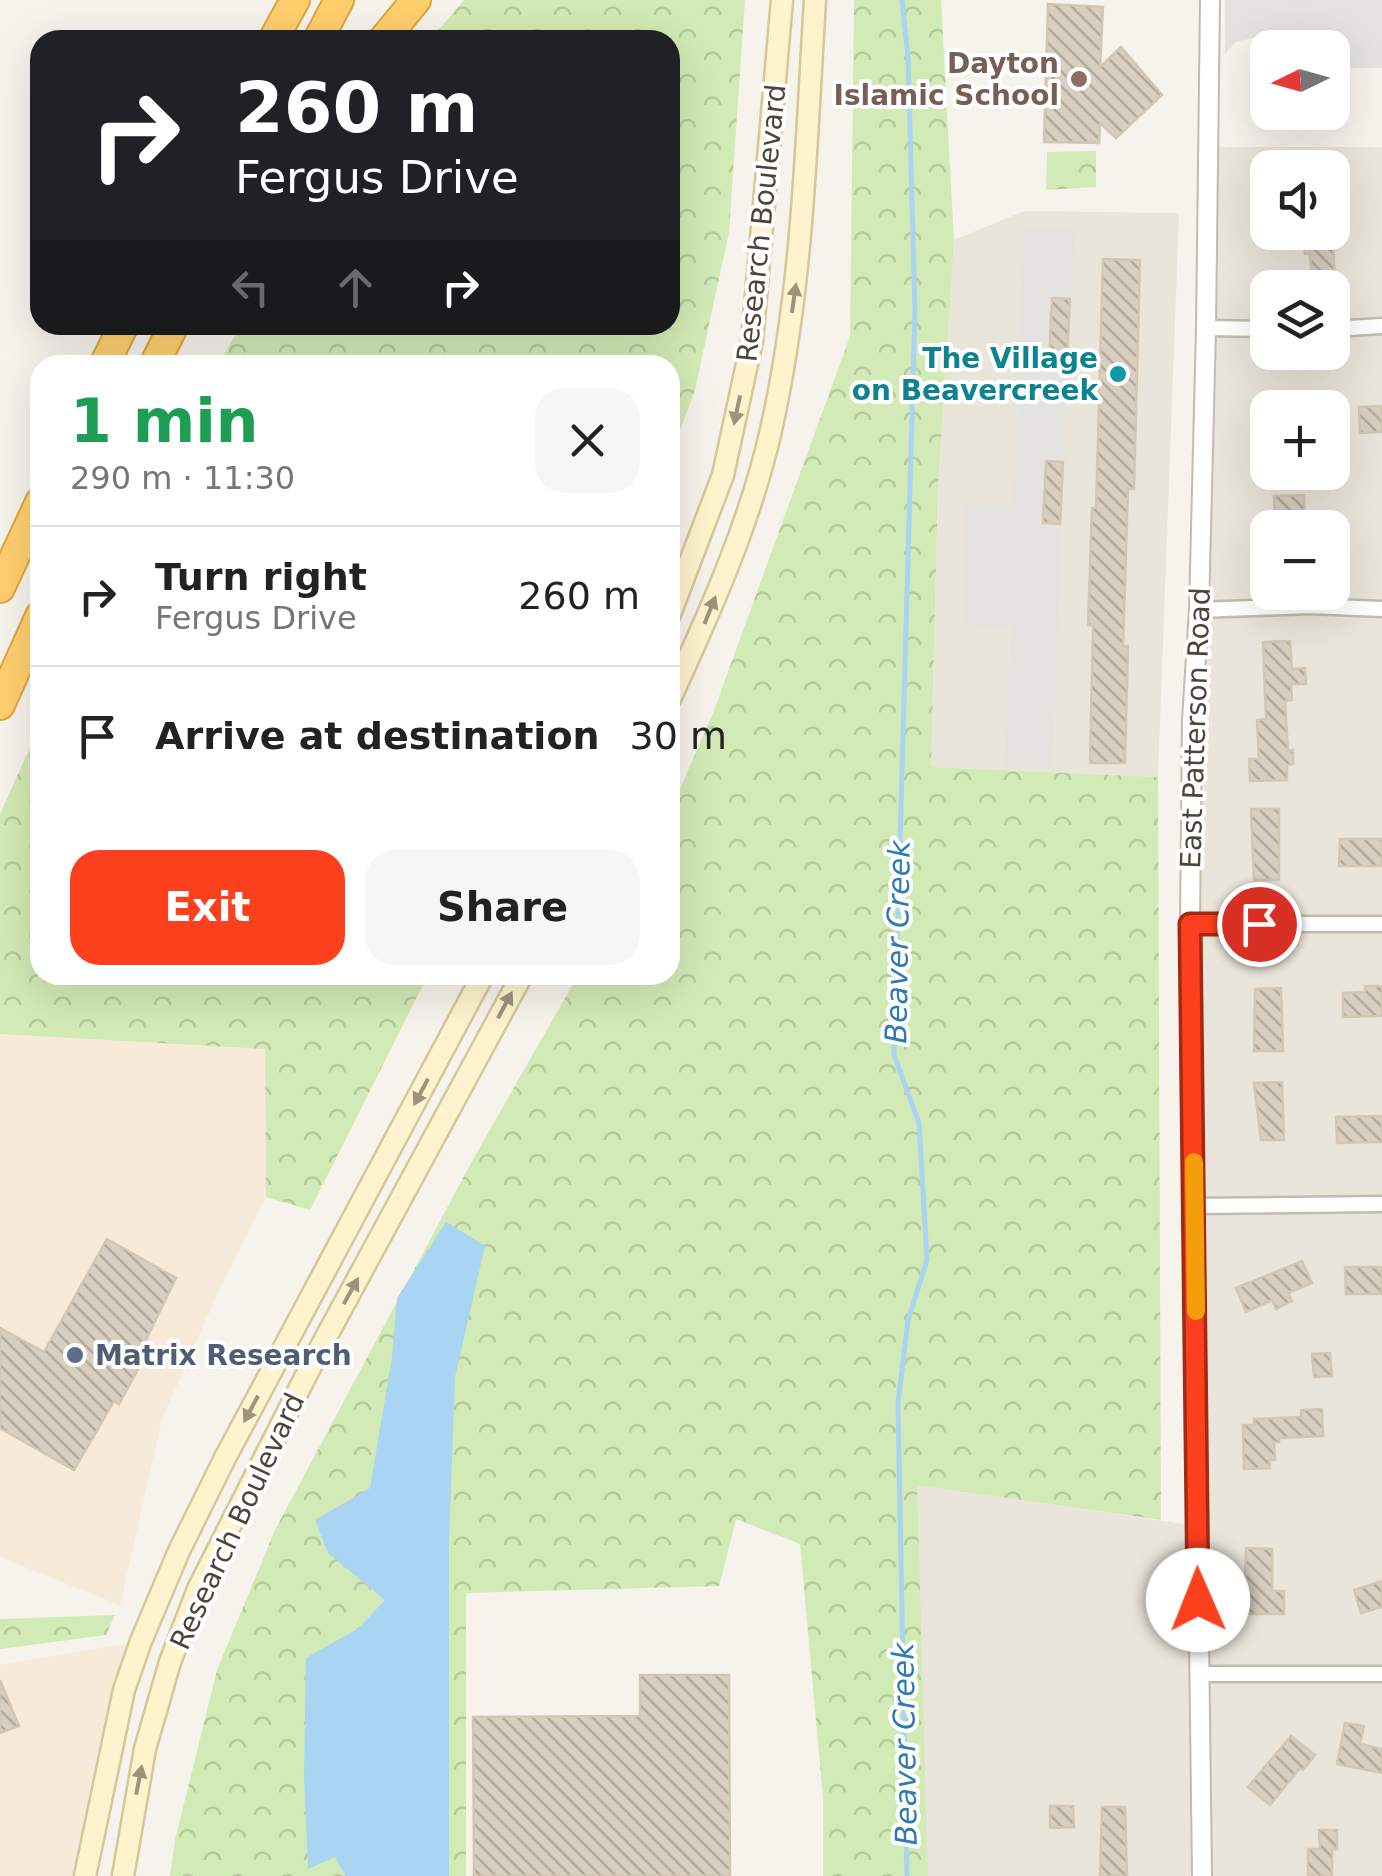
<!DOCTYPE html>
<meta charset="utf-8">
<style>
:root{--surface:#fff;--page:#f6f6f6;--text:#222;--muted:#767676;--line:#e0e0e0;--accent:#fc3f1d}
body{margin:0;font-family:"DejaVu Sans",sans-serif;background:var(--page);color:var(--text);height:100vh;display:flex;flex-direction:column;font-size:38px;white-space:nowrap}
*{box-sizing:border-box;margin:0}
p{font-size:32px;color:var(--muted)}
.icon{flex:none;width:55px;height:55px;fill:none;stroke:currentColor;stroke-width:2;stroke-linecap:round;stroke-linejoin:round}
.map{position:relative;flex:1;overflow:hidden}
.panel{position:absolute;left:30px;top:355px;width:650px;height:630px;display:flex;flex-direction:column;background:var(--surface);border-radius:30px;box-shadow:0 10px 40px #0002}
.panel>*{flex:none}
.guide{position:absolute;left:30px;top:30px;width:650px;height:305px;border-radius:30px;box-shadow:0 10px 40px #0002;background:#202124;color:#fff;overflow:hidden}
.needle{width:65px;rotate:265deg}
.tools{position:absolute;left:1250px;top:30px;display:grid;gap:20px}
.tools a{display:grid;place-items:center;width:100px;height:100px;border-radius:20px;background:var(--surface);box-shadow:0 10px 40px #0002;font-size:50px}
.pin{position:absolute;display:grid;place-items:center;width:85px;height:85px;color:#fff;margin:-42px;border:5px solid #fff;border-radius:50%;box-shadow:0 2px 10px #0007}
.me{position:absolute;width:110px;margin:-55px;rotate:359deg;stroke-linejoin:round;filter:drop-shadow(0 0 8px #0008)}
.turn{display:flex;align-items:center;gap:35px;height:210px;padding:0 40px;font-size:45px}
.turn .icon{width:130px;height:130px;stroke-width:2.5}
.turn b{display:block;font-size:70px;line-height:85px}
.lanes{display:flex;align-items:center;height:95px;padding:0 40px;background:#0003;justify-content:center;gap:50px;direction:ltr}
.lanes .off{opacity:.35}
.round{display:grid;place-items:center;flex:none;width:105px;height:105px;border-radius:30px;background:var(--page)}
.summary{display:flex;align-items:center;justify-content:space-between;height:170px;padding:0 40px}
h1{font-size:60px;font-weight:700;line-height:75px;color:#1e9e55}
.button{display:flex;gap:20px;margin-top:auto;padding:20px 40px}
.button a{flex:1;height:115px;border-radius:30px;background:var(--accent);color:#fff;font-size:40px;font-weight:700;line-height:115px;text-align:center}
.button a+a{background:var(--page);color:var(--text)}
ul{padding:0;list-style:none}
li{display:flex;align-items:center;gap:30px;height:140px;padding:0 40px;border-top:2px solid var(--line)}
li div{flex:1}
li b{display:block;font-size:38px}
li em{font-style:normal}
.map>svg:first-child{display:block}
.residential{fill:#eae5da;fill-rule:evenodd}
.commercial{fill:#f7ead8}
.forest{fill:url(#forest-crowns)}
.parking{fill:#e5e3e0}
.water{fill:#a9d4f2}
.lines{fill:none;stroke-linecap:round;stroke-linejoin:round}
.stream{stroke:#a9d4f2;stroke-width:5}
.building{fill:url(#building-back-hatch);stroke:#d3c7b4;stroke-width:2.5}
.minor-casing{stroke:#c2bbae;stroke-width:19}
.tertiary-casing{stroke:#c2bbae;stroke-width:22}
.secondary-casing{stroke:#d6c79b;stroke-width:25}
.motorway-casing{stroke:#e0a43c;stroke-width:32}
.minor{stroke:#fff;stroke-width:14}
.tertiary{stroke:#fff;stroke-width:18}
.secondary{stroke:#fff3cd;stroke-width:20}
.motorway{stroke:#ffcf6e;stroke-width:28}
.oneway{fill:#9c937c}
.route-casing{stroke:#a42913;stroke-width:25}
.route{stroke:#fc3f1d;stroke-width:18}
.slow{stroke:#f59e0b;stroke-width:18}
.education-dot{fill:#8d6e63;stroke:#fff;stroke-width:4}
.culture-dot{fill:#0f9aa8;stroke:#fff;stroke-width:4}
.service-dot{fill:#5c6f8a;stroke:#fff;stroke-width:4}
.labels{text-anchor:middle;stroke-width:8;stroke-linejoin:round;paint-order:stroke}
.education-label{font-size:28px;font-weight:bold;fill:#785e54;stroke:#fff;text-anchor:end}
.street-label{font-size:28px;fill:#4b4439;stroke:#fff}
.culture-label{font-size:28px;font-weight:bold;fill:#0d838f;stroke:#fff;text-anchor:end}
.service-label{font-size:28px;font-weight:bold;fill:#4e5e75;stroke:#fff;text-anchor:start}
.water-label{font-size:30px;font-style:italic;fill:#2e7ab2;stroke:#fff}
</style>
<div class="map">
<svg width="1382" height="1876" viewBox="0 0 1382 1876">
<defs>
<pattern id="forest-crowns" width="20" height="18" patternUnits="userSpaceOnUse" patternTransform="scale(2.5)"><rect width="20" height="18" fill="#d2eab5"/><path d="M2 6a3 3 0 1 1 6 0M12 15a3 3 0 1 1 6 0" fill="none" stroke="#b6ca9c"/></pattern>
<pattern id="building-back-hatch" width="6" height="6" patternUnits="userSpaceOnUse" patternTransform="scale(2.5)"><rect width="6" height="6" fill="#d8cfc1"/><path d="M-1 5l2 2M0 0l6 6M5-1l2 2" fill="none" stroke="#b1aa9e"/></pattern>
</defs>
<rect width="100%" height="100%" fill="#f6f3ec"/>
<g class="residential">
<path d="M1208 147H1382V1876H923L916 1484 1196 1526 1190 987ZM1268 168H1332V232H1268ZM1268 288H1332V352H1268ZM1268 408H1332V472H1268ZM1268 528H1332V592H1268Z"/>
<polygon points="1024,211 1179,213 1158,777 931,767 938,486 954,240"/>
</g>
<g class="commercial">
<polygon points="0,1034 265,1049 266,1197 219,1291 162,1419 120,1605 0,1557"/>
<polygon points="141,1641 85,1876 0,1876 0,1665"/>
</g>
<g class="forest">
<polygon points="464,0 745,0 729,232 695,390 670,457 670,365 218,365 241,325 670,325 670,40 430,40"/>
<polygon points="854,0 941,0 954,240 938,486 931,767 1158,777 1161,1520 917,1485 928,1876 823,1876 823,1798 800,1544 736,1519 719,1586 466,1593 466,1876 170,1876 175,1840 217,1670 275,1530 471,1163 578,975 670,975 670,812 713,713 850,336"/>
<polygon points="1096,151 1096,187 1046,190 1047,152"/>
<polygon points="40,725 40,975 428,975 310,1210 266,1197 265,1049 0,1034 0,814"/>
<polygon points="115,1615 106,1635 0,1649 0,1619"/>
</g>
<g class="parking">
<polygon points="1225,0 1382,0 1382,68 1333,68 1332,48 1289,47 1281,40 1256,37 1236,42 1225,54"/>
<polygon points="1075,228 1066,366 1053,766 1005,766 1011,627 962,625 966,505 1014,503 1024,229"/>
</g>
<polygon class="water" points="446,1222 485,1246 455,1377 449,1541 449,1876 345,1876 335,1857 308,1869 304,1777 306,1658 359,1628 385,1600 328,1553 315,1520 370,1488 392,1357 397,1298"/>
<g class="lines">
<polyline class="stream" points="902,0 908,57 915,310 894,1055 919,1123 927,1260 908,1320 898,1403 907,1876"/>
</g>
<g class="building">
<polygon points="1048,4 1103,7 1100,67 1121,47 1162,95 1116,138 1100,123 1099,143 1044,142"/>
<polygon points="1333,239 1335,288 1312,288 1310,254 1305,254 1304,240"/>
<polygon points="1103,259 1140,260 1134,489 1128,489 1123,646 1128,646 1125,763 1090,763 1093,625 1088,625 1092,508 1096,508"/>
<polygon points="1052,298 1070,299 1067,361 1049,360"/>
<polygon points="1279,392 1307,393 1307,408 1278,408"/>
<polygon points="1382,406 1382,432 1360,433 1359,407"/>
<polygon points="1046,461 1063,462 1060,524 1043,523"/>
<polygon points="1304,495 1305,528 1275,528 1274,496"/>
<polygon points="1290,641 1292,669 1305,668 1306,684 1291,684 1292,700 1285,701 1288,751 1293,750 1293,764 1287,765 1287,780 1250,781 1249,759 1259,759 1257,720 1266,719 1263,642"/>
<polygon points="1251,809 1279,809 1279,880 1254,880"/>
<polygon points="1340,839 1382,839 1382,866 1339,866"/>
<polygon points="1365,986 1382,986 1382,1016 1343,1017 1343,993 1365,992"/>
<polygon points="1281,988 1283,1051 1254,1051 1255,989"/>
<polygon points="1282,1082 1284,1140 1261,1140 1254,1083"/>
<polygon points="1382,1116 1382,1142 1337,1143 1336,1117"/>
<polygon points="107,1239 176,1278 142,1348 148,1351 119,1404 114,1401 74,1470 0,1428 0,1328 44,1352"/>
<polygon points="1302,1261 1312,1283 1288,1293 1292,1301 1276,1309 1272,1300 1246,1312 1236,1288"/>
<polygon points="1345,1267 1382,1267 1382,1294 1346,1294"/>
<polygon points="1330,1353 1332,1376 1314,1377 1312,1354"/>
<polygon points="1322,1409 1323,1436 1279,1438 1279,1442 1274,1442 1275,1460 1269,1460 1270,1468 1244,1469 1243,1425 1254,1425 1254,1419 1301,1417 1301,1410"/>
<polygon points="1246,1548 1272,1549 1272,1591 1284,1591 1284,1614 1246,1614 1246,1593 1241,1593 1241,1576 1245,1576"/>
<polygon points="1382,1581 1382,1607 1361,1613 1354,1590"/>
<polygon points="640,1675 729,1675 730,1876 474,1876 473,1717 640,1716"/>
<polygon points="0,1680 19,1726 0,1733"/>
<polygon points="1345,1723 1364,1726 1360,1744 1382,1749 1382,1773 1337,1764"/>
<polygon points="1291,1736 1315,1755 1303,1770 1300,1768 1270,1805 1248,1787"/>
<polygon points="1050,1806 1073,1806 1074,1827 1050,1828"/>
<polygon points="1102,1807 1125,1807 1127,1876 1100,1876"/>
<polygon points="1319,1830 1337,1830 1337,1849 1332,1849 1332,1876 1308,1876 1308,1849 1320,1849"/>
</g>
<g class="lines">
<g class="minor-casing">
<g id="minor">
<polyline points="1206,328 1268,329"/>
<polyline points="1332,329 1382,326"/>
<polyline points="1199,610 1310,606 1382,609"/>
<polyline points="1190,924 1382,924"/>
<polyline points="1196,1206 1382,1204"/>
<polyline points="1199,1674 1382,1674"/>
</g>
</g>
<g class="tertiary-casing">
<polyline id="tertiary" points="1202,1876 1190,924 1192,720 1199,610 1206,328 1210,0"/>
</g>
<g class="secondary-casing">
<g id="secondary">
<polyline points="670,614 723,475 752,341 782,0"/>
<path d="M670 699C710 612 750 523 771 430 803 288 806 144 815 0"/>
<polyline points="85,1876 124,1690 141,1641 179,1551 225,1458 483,975"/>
<polyline points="123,1876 145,1749 170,1662 198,1589 318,1352 522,975"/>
</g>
</g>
<g class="motorway-casing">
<g id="motorway">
<polyline points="273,40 295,0"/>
<polyline points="318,40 339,0"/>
<polyline points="383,40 416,0"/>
<polyline points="104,365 124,325"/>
<polyline points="154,365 174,325"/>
<polyline points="0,588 40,502"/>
<polyline points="0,705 40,616"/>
</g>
</g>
<use href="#minor" class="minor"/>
<use href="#tertiary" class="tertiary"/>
<use href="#secondary" class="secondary"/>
<use href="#motorway" class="motorway"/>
</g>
<defs><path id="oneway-solid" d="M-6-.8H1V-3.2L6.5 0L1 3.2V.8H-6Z" transform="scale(2.5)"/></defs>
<g class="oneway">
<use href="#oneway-solid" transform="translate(794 298) rotate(-82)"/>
<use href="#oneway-solid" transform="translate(737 410) rotate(102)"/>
<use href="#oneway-solid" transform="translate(710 610) rotate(-68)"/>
<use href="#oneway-solid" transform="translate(505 1005) rotate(-62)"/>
<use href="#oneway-solid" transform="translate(421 1092) rotate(118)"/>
<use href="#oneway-solid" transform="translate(351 1291) rotate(-61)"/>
<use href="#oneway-solid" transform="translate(251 1409) rotate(118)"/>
<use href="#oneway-solid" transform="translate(139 1780) rotate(-79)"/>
</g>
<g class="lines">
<g class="route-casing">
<polyline id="route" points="1198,1600 1190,924 1259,924"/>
</g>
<use href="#route" class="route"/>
<polyline class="slow" points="1194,1162 1196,1311"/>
</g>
<circle class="education-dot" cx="1079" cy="79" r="10"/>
<circle class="culture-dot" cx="1118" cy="374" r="10"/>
<circle class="service-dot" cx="75" cy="1355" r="10"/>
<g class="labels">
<g class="education-label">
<text x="1059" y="73">Dayton<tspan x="1059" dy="32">Islamic School</tspan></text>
</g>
<g class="street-label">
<text transform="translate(761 223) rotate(-84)" y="10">Research Boulevard</text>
<text transform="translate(1195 728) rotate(-88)" y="10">East Patterson Road</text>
<text transform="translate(237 1521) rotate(-65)" y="10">Research Boulevard</text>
</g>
<g class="culture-label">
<text x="1098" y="368">The Village<tspan x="1098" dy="32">on Beavercreek</tspan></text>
</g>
<g class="service-label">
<text x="95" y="1365">Matrix Research</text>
</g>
<g class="water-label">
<text transform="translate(898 942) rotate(-89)" y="10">Beaver Creek</text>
<text transform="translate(905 1744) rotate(-91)" y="10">Beaver Creek</text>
</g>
</g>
</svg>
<div class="tools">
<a><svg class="needle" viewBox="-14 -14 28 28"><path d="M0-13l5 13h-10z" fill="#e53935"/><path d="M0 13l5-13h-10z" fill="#767676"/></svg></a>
<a><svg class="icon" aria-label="sound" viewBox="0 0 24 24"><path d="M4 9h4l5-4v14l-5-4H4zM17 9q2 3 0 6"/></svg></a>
<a><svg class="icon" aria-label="layers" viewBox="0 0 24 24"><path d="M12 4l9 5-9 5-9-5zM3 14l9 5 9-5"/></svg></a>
<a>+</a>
<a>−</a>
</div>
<div class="pin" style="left:1259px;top:924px;background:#d93025"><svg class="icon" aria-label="arrive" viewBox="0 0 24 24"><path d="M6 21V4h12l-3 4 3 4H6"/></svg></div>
<svg class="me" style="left:1198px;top:1600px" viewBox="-20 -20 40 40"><circle r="19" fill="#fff"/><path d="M0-13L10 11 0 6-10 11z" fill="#fc3f1d"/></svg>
<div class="guide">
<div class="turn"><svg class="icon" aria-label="right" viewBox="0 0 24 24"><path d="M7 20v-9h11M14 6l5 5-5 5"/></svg><div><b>260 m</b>Fergus Drive</div></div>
<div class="lanes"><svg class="icon off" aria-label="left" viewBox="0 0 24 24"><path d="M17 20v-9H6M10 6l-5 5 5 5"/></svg><svg class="icon off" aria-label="ahead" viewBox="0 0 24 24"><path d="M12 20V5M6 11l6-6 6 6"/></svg><svg class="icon" aria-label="right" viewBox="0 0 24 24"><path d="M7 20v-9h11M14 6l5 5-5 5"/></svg></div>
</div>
<section class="panel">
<div class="summary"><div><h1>1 min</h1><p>290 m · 11:30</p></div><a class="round"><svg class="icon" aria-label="close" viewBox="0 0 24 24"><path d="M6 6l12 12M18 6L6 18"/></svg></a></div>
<ul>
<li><svg class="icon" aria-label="right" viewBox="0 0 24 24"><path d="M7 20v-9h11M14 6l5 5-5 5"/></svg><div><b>Turn right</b><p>Fergus Drive</p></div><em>260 m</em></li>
<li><svg class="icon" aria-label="arrive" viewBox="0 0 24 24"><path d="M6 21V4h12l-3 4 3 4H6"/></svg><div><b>Arrive at destination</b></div><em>30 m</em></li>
</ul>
<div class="button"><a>Exit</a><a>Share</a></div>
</section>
</div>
